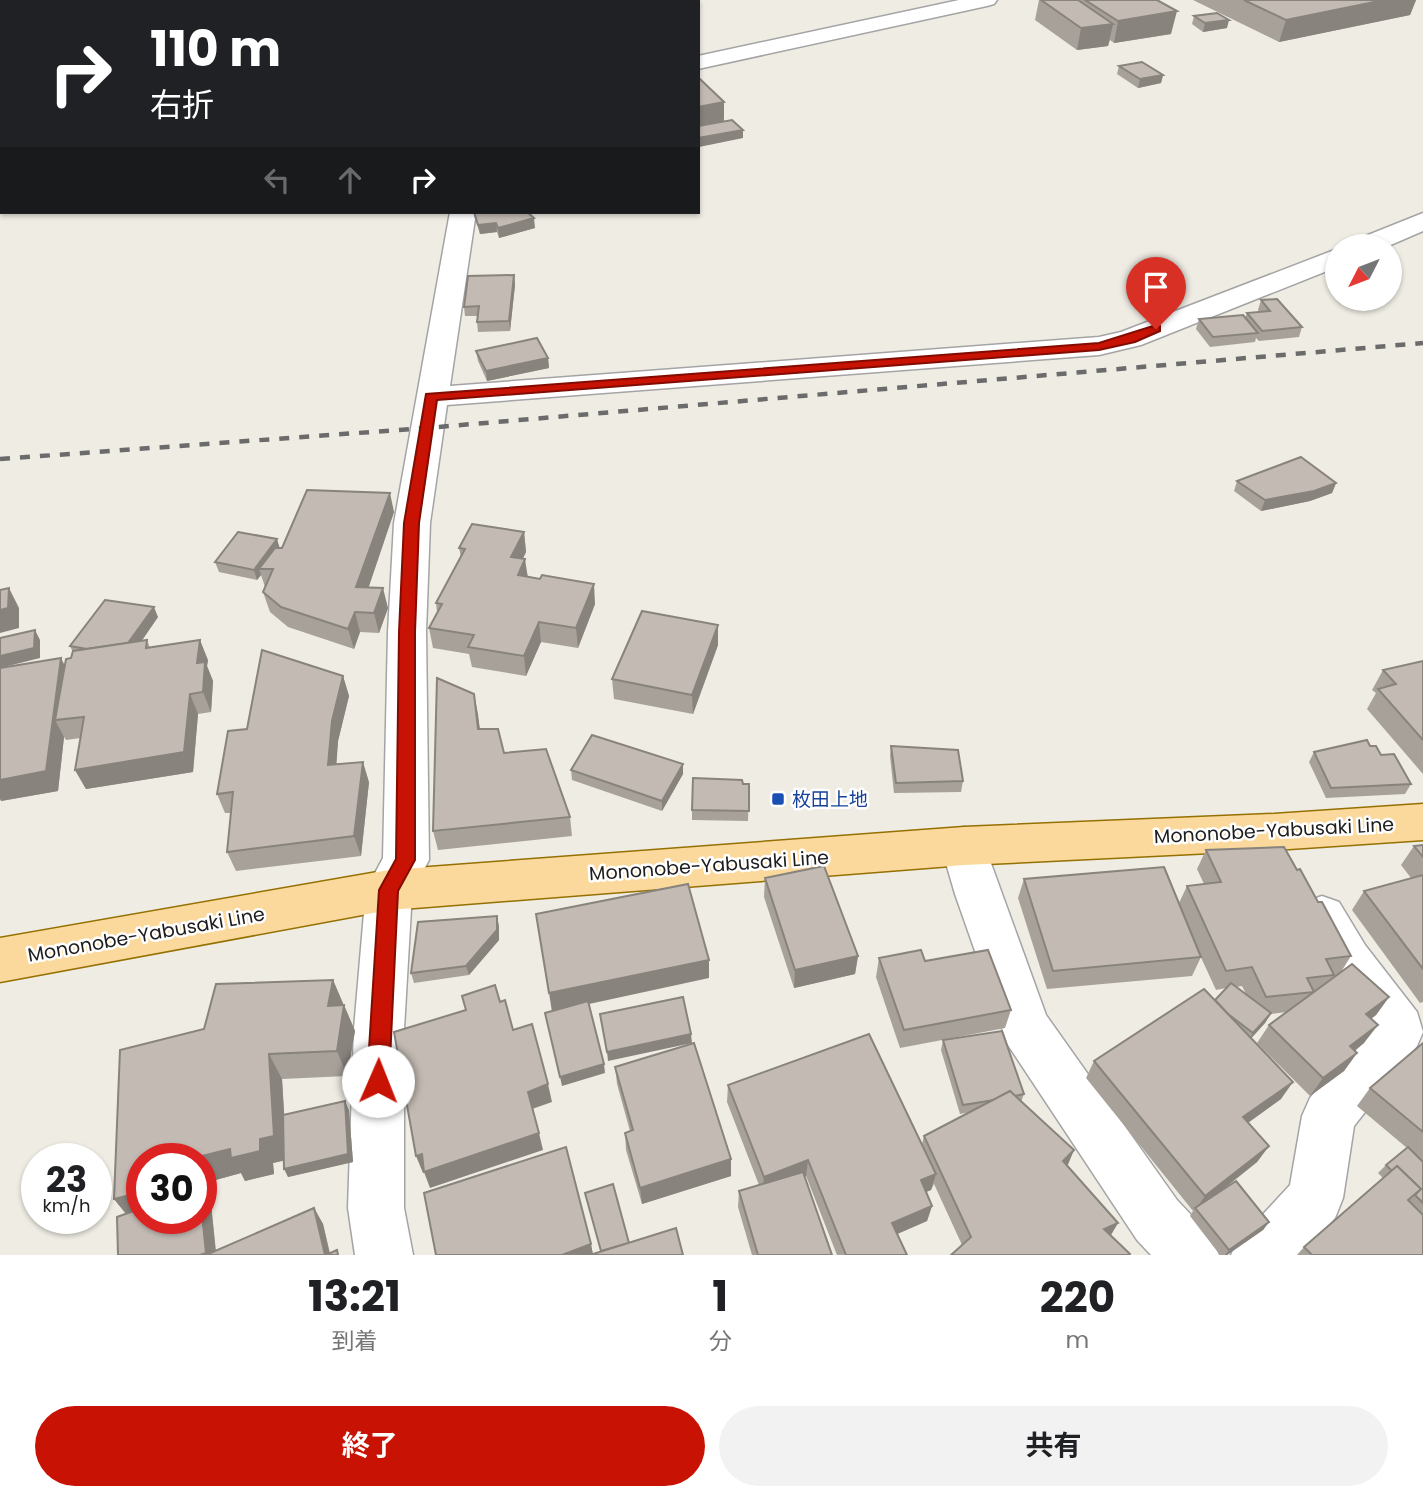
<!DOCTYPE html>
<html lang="ja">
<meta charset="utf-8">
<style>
:root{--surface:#fff;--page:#f2f2f2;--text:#202124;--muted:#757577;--accent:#c81203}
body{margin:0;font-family:Poppins,"Noto Sans JP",sans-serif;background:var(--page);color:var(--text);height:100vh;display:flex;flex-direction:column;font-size:26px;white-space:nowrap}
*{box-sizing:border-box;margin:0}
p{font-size:23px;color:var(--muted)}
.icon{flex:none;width:38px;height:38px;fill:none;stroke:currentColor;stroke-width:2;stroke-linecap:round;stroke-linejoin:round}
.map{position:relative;height:1255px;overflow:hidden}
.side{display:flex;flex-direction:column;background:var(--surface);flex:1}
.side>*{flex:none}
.hud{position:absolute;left:0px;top:0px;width:700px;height:214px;box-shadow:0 2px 5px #0004;background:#202124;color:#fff;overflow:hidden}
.needle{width:46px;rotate:228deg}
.tools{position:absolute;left:1325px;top:234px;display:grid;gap:14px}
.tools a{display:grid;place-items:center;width:77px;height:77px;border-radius:50%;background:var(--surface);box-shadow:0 2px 5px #0004;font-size:35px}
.speed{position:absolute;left:21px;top:1143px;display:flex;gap:14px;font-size:35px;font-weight:700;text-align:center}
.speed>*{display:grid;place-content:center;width:91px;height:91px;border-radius:50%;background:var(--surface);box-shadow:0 2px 5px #0004;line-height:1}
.speed small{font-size:18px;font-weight:400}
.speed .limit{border:10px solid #d22;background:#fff;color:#111}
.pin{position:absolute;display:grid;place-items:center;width:60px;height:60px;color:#fff;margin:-72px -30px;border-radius:50% 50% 50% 0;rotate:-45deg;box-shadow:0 0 7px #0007}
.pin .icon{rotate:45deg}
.me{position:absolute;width:77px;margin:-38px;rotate:1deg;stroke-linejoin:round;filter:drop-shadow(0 0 5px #0008)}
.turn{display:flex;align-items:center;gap:24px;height:147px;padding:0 35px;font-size:32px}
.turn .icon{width:91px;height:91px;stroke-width:2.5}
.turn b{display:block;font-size:49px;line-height:60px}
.lanes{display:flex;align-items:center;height:66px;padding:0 35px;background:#0003;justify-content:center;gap:35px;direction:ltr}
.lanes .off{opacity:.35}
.eta{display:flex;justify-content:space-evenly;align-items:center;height:119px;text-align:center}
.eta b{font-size:42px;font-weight:700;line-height:49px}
.cta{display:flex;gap:14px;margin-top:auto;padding:14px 35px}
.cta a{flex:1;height:80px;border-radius:42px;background:var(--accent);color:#fff;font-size:28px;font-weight:700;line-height:80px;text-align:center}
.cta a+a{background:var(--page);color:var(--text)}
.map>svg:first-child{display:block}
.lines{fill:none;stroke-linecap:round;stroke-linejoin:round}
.minor-casing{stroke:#a4a4a4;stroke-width:3}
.major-casing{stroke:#957002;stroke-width:3}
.minor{fill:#fff;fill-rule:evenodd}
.major{fill:#fbd99c;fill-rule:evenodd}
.rail{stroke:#6b6b6b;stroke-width:4.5;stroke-dasharray:10 10;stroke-linecap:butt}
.wall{fill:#a8a19a;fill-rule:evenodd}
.shaded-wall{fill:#88837d}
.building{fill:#c3bbb3;stroke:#88837d;stroke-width:2}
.route{fill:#c81203;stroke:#820c02;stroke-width:2}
.transit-dot{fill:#1a4fb4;stroke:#fff;stroke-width:2.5}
.labels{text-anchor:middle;stroke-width:5;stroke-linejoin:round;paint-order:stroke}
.transit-label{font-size:19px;fill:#164399;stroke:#fff;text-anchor:start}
.street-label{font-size:19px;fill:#1d1d1d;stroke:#fff}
</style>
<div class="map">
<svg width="1423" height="1255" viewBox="0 0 1423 1255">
<rect width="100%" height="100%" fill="#eeece3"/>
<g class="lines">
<g class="minor-casing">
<g id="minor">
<polygon points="40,0 68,0 39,2"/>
<polygon points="342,0 362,0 363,2 343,2"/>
<polygon points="959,0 997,0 994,4 987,6 698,69 698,56"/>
<polygon points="0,5 2,5 0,18"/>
<polygon points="450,212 476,212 450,386 1099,337 1121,332 1337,249 1337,267 1141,345 1099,355 447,405 430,523 426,632 429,860 412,892 404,1029 404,1208 413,1255 355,1255 348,1208 354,1029 366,890 383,858 388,632 394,523"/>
<polygon points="1423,213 1423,231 1386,247 1350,247 1353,241"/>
<polygon points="964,827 980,833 1046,1015 1177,1200 1210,1235 1219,1255 1151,1255 1137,1240 1008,1045 955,894 941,846 948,833"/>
<polygon points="1322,896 1339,902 1365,945 1417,1012 1423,1032 1417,1046 1354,1126 1343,1198 1335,1218 1302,1255 1231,1255 1240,1235 1255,1223 1290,1185 1302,1116 1310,1098 1368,1028 1331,975 1298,916 1305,902"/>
</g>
</g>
<g class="major-casing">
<polygon id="major" points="1423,804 1423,840 1274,850 964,865 389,910 0,982 0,938 389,870 964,827 1274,814"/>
</g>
<use href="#minor" class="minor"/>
<use href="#major" class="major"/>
<polyline class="rail" points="0,459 426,428 1423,343"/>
</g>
<g class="wall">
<polygon points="1039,0 1157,0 1171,34 1114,43 1110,40 1108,46 1077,50 1035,20"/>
<polygon points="1193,0 1416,0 1410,15 1279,42"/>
<polygon points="1194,16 1227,28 1203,32 1192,24"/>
<polygon points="1119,66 1163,75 1161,83 1138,88 1117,74"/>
<polygon points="473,212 527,212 535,228 499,238 497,232 480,234"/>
<polygon points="514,275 515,285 510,331 478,332 477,322 478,316 465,316 464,307"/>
<polygon points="1261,300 1302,327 1299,337 1259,341 1256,338 1255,342 1210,347 1196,329 1199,319 1245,318 1247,313 1259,312 1258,310"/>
<polygon points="476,351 548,358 549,368 487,381 478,361"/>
<polygon points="1237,481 1336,483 1332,493 1310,501 1261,511 1234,491"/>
<polygon points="394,512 368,588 388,608 379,633 360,632 354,649 288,627 270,612 263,592 265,587 261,575 257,580 219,572 215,562 277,539 279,548 282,548"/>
<polygon points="524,532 526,552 523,558 528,577 595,604 578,648 541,642 526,676 472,667 469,654 433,648 429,628 437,612 436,603 461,557 459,548"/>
<polygon points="158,617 141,641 147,640 150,648 208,660 207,666 213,681 211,712 198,714 193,772 86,789 75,770 81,738 66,740 64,737 58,791 1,801 65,666 71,658 73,652 70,646"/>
<polygon points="718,645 693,714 614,699 612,679"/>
<polygon points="1423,661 1423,774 1367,709 1376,693 1372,690 1383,670"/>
<polygon points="343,676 349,696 338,741 336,765 369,782 361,856 236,871 227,852 231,813 225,813 217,794 247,729"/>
<polygon points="474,694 480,729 570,817 572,836 438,850 433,831"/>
<polygon points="891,746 963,781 961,792 894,793 890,756"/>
<polygon points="1370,746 1411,784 1405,794 1326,798 1309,762 1314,752"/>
<polygon points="683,764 683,774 662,811 572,780 571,770"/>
<polygon points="743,784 749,784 748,821 692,820 692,810"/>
<polygon points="1423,845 1423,1002 1420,1003 1352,910 1364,891 1411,878 1401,865 1414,846"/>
<path d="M1206 850 1297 870 1351 956 1341 972 1389 997 1376 1015 1371 1019 1364 1043 1355 1051 1357 1053 1344 1071 1310 1096 1257 1043 1269 1025 1287 1012 1271 1014 1265 1023 1251 1038 1281 1099 1248 1123 1269 1146 1257 1162 1221 1191 1269 1222 1263 1230 1227 1255H1220L1190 1216 1193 1211 1086 1078 1094 1061 1215 1000 1226 988 1216 990 1198 951 1201 957 1192 976 1047 989 1018 898 1024 879 1179 903 1187 886 1204 884 1197 869ZM1242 986 1246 994 1236 987Z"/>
<polygon points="765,878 858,956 855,974 794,988 764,897"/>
<polygon points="499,926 499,940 469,975 414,983 411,973"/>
<polygon points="879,958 925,961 1011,1010 1005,1028 900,1048 876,977"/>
<polygon points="333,980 355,1031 347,1076 282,1079 284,1114 349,1110 353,1162 288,1177 284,1160 273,1163 274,1174 245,1181 241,1173 201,1184 201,1158 142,1218 211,1204 216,1251 314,1208 323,1224 330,1253 337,1250 339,1255 118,1255 126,1214 114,1199 204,1029"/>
<polygon points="943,1040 1024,1094 1021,1102 1074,1150 1067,1165 1118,1223 1111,1235 962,1245 934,1184 931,1190 926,1192 932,1206 927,1221 897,1234 907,1255 837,1255 806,1176 805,1177 832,1255 752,1255 738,1207 739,1191 759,1185 727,1102 728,1085 922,1144 924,1136 970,1112 960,1114 941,1050"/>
<polygon points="1423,1043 1423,1255 1297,1255 1304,1247 1383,1178 1378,1173 1386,1165 1407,1148 1357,1106 1370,1088"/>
<polygon points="615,1067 731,1159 731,1176 642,1204 626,1150 625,1133 630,1131 617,1084"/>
<polygon points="566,1147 593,1254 601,1252 585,1193 613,1184 629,1243 676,1228 683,1255 436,1255 424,1193"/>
</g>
<g class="shaded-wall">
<polygon points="1384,0 1416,0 1410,15 1279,42 1286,20"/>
<polygon points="1177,11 1171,34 1114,43 1118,21"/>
<polygon points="1229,20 1227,28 1203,32 1205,23"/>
<polygon points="1113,24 1108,46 1077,50 1081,28"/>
<polygon points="1163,75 1161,83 1138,88 1140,79"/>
<polygon points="724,102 724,126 698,131 698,107"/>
<polygon points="743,130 743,138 699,147 699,138"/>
<polygon points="534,218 535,228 499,238 498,228"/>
<polygon points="496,223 497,232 480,234 478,225"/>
<polygon points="514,275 515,285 510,331 509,321"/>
<polygon points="548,358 549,368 487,381 486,371"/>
<polygon points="1336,483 1332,493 1310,501 1261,511 1265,500"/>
<polygon points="390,493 394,512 362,607 356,587"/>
<polygon points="524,532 526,552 514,577 511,557"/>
<polygon points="277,539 280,549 259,569 261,575 257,580 254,570"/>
<polygon points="525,559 528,579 518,575"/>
<polygon points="594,584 595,604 578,648 576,628"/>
<polygon points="9,588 19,608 19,628 0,633 0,610"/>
<polygon points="383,588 388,608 379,633 374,613"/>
<polygon points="154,607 158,617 126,664 121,653"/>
<polygon points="355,612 360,632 354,649 348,629"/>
<polygon points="539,622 541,642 526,676 524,656"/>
<polygon points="718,625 718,645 693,714 692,695"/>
<polygon points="35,630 40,640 40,658 0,668 0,656"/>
<polygon points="200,640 208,660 207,666 213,681 211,712 203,692 197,663"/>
<polygon points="61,658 71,678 55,720 64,737 58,791 1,801 0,799 0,780"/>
<polygon points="343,676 349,696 338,741 335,785 328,765 332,721"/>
<polygon points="190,694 198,714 193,772 86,789 75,770"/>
<polygon points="474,694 478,714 482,749 478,729"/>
<polygon points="363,762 369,782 361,856 354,836"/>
<polygon points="683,764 683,774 662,811 662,801"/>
<polygon points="497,916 499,926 499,940 469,975 466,966"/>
<polygon points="858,956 855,974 794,988 795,970"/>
<polygon points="709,960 709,978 552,1012 549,993"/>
<polygon points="333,980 344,1006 328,1006"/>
<polygon points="1389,997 1376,1015 1353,1032 1366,1014"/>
<polygon points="344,1005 355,1031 347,1076 337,1051"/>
<polygon points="1271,1013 1265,1023 1247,1043 1253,1033"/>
<polygon points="1378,1025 1364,1043 1337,1064 1350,1046"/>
<polygon points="691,1034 692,1043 608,1061 607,1052"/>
<polygon points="1357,1053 1344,1071 1310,1096 1323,1078"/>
<polygon points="269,1054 282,1079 287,1160 273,1163 274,1174 245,1181 241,1173 201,1184 201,1158 194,1158 260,1139"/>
<polygon points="604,1064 605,1073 562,1086 560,1077"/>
<polygon points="1293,1082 1281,1099 1232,1134 1243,1117"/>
<polygon points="548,1084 552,1102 532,1109 528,1092"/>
<polygon points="345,1101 349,1110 353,1162 288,1177 284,1169"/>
<polygon points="539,1133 543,1150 430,1188 424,1172 423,1173 416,1156"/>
<polygon points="1269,1146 1257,1162 1197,1210 1196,1209 1205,1196"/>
<polygon points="1074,1150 1067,1167 1063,1161"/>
<polygon points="731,1159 731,1176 642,1204 640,1188"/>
<polygon points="808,1160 806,1176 762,1193 764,1177"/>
<polygon points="936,1174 931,1190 916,1196 921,1180"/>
<polygon points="201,1190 211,1204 216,1255 200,1255"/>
<polygon points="142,1192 142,1218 132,1221 114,1199"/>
<polygon points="932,1206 927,1221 888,1238 892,1223"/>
<polygon points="314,1208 323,1224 330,1255 325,1255"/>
<polygon points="1269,1222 1263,1230 1227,1255 1225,1255 1229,1250"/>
<polygon points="1118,1223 1109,1238 1104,1229"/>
<polygon points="591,1244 593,1255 562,1255"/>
</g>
<g class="building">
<polygon points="1041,0 1078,0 1113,24 1081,28"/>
<polygon points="1085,0 1157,0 1177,11 1118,21"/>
<polygon points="1244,0 1384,0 1286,20"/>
<polygon points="1217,13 1229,20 1205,23 1194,16"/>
<polygon points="1142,62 1163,75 1140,79 1119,66"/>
<polygon points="698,79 700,79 724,102 698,107"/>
<polygon points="732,120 743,130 698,138 698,126"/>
<polygon points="474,212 527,212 534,218 498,228 496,223 478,225"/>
<polygon points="514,275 509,321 477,322 479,306 464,307 468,276"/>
<polygon points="1277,299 1302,327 1262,331 1247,313 1270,311 1261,300"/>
<polygon points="1243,315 1258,333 1213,337 1199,319"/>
<polygon points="537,338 548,358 486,371 476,351"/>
<polygon points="1301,457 1336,483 1314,491 1265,500 1237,481"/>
<polygon points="307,490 390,493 356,587 383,588 374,613 355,612 348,629 281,607 263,592 273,569 259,569 275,548 282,548"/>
<polygon points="472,524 524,532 511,557 525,559 518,575 540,579 542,575 594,584 576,628 539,622 524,656 468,647 474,635 429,628 442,604 436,603 465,549 459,548"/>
<polygon points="238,532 277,539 254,570 215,562"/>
<polygon points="9,588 8,608 0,610 0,590"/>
<polygon points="105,600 154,607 128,643 87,649 70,646"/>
<polygon points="642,611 718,625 692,695 612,679"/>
<polygon points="35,630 34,648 0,656 0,638"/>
<polygon points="147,640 146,648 200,640 197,663 205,662 203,692 190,694 184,752 75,770 84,717 55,720 66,659 71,658 73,651"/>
<polygon points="262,650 343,676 332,721 328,765 363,762 354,836 227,852 233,792 217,794 228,731 247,729"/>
<polygon points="61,658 46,771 0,780 0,668"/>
<polygon points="1423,661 1423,740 1378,689 1396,684 1383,670"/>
<polygon points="437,678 474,694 478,729 498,729 504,753 546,749 570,817 433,831"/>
<polygon points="592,735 683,764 662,801 571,770"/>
<polygon points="1367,740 1370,746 1376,746 1381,755 1394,754 1411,784 1331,788 1314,752"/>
<polygon points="891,746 958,750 963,781 896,783"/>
<polygon points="693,778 742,780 743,784 749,784 749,811 692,810"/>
<polygon points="1423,845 1423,857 1414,846"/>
<polygon points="1284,847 1297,870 1300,869 1318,902 1322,902 1351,956 1326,959 1334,975 1307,978 1314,992 1266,997 1252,967 1226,971 1187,886 1221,882 1206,850"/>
<polygon points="824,866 858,956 795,970 765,878"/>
<polygon points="1164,867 1201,957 1053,971 1024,879"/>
<polygon points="1423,875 1423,969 1364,891"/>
<polygon points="688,884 709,960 549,993 536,914"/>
<polygon points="497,916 497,930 466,966 411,973 418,922"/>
<polygon points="921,950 925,961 988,950 1011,1010 904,1030 879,958"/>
<polygon points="1352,964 1389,997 1366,1014 1378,1025 1350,1046 1357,1053 1323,1078 1269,1025"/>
<polygon points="333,980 328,1006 344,1005 337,1051 269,1054 274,1136 260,1139 260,1151 231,1158 230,1149 194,1158 142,1158 142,1192 114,1199 120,1050 204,1029 216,984"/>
<polygon points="1231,983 1271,1013 1253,1033 1228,1014 1215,1000"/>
<polygon points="495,985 500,1002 505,1000 513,1030 532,1024 548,1084 528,1092 539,1133 424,1172 422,1154 416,1156 394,1032 466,1010 462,996"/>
<polygon points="1204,989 1293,1082 1243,1117 1269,1146 1205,1196 1094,1061"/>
<polygon points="683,997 691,1034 607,1052 600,1014"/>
<polygon points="588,1001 604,1064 560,1077 545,1013"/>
<polygon points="1002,1031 1024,1094 1015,1096 1010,1091 994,1100 963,1105 943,1040"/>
<polygon points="869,1034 936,1174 921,1180 932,1206 892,1223 907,1255 846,1255 808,1160 764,1177 728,1085"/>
<polygon points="694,1043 731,1159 640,1188 625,1133 633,1130 615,1067"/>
<polygon points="1423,1043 1423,1132 1370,1088"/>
<polygon points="1010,1091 1074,1150 1063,1161 1118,1223 1104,1229 1130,1254 1129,1255 951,1255 971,1237 924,1136"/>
<polygon points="345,1101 348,1154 284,1169 283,1115"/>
<polygon points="566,1147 591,1244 562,1255 436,1255 424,1193"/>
<polygon points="1408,1147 1423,1162 1423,1203 1415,1195 1421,1189 1397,1166 1392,1171 1386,1165"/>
<polygon points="1397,1166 1421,1189 1408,1200 1423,1215 1423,1255 1312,1255 1304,1247"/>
<polygon points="803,1172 832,1255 758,1255 739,1191"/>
<polygon points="1236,1181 1269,1222 1229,1250 1195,1208"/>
<polygon points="613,1184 629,1243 601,1251 585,1193"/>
<polygon points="201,1205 206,1253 200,1255 118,1255 117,1217 142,1208 142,1218 201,1218"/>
<polygon points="314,1208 325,1255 206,1255"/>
<polygon points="676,1228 683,1255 590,1255"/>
<polygon points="337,1250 338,1255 326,1255"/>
</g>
<polygon class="route" points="1156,325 1160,326 1160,331 1135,342 1099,350 437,400 419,523 415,632 415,860 398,891 389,1081 386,1088 378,1091 371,1088 367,1081 379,890 396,859 399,632 404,523 426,394 1099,343"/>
<rect class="transit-dot" x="771" y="792" width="14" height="14" rx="3.5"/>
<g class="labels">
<g class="transit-label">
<text x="792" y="806">枚田上地</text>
</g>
<g class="street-label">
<text transform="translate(1274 830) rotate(-3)" y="7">Mononobe-Yabusaki Line</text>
<text transform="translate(709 865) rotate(-4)" y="7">Mononobe-Yabusaki Line</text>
<text transform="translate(146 934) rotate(-10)" y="7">Mononobe-Yabusaki Line</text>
</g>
</g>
</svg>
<div class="tools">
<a><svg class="needle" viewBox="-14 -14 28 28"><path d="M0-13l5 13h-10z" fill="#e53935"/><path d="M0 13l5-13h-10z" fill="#757577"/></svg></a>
</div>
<div class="speed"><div>23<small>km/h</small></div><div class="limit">30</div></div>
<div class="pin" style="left:1156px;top:329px;background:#d93025"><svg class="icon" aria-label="arrive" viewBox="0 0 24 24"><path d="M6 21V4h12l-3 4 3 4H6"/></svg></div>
<svg class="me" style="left:378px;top:1081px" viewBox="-20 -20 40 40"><circle r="19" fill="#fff"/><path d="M0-13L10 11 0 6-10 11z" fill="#c81203"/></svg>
<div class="hud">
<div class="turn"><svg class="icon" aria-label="right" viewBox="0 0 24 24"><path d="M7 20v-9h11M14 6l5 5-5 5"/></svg><div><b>110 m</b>右折</div></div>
<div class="lanes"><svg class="icon off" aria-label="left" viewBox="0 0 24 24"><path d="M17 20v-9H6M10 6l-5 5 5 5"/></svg><svg class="icon off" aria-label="ahead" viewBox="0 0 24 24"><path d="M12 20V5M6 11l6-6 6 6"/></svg><svg class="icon" aria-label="right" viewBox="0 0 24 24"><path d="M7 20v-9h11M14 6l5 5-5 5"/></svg></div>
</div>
</div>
<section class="side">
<div class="eta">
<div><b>13:21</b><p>到着</p></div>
<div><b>1</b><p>分</p></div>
<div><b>220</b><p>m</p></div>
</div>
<div class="cta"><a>終了</a><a>共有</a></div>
</section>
